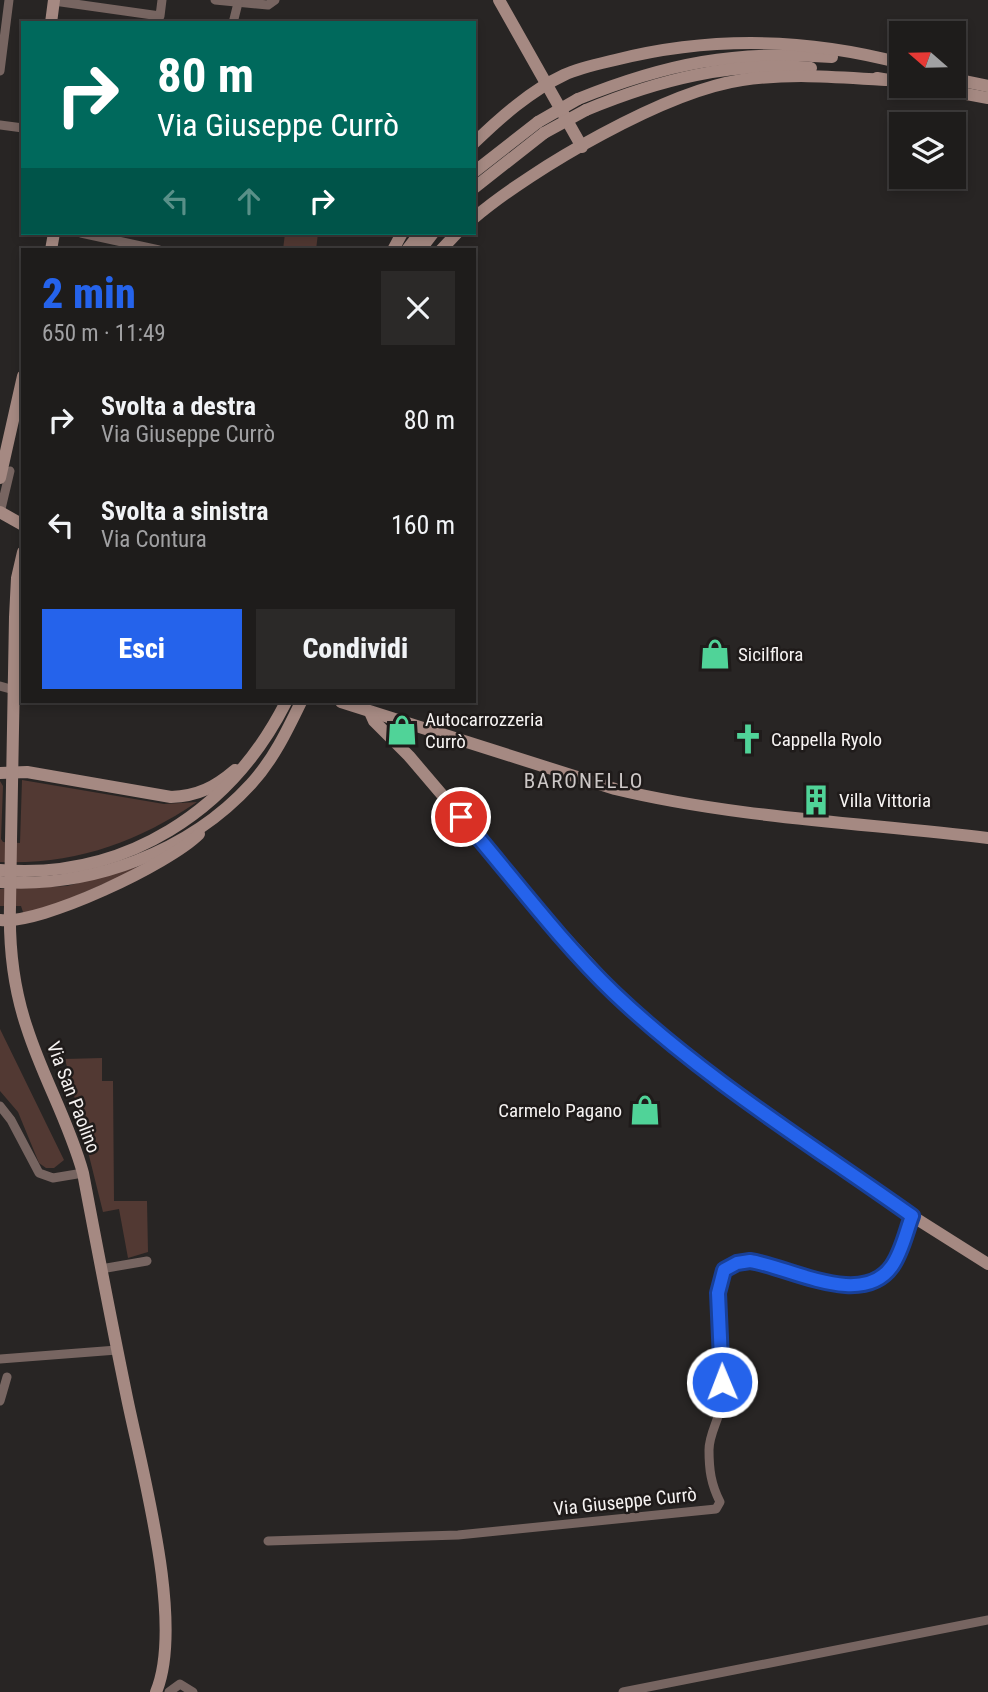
<!DOCTYPE html>
<html lang="it">
<meta charset="utf-8">
<style>
:root{--surface:#1e1c1b;--page:#2b2928;--text:#f1f3f6;--muted:#a1a1a3;--line:#3c3a3a;--accent:#2563eb}
body{margin:0;font-family:"Roboto Condensed",sans-serif;background:var(--page);color:var(--text);height:100vh;display:flex;flex-direction:column;font-size:26px;white-space:nowrap}
*{box-sizing:border-box;margin:0}
p{font-size:23px;color:var(--muted)}
.icon{flex:none;width:38px;height:38px;fill:none;stroke:currentColor;stroke-width:2;stroke-linecap:round;stroke-linejoin:round}
.map{position:relative;flex:1;overflow:hidden}
.drawer{position:absolute;left:21px;top:248px;width:455px;height:455px;display:flex;flex-direction:column;background:var(--surface);border-radius:0px;box-shadow:0 4px 10px #0003,0 0 0 2px var(--line)}
.drawer>*{flex:none}
.hud{position:absolute;left:21px;top:21px;width:455px;height:214px;border-radius:0px;box-shadow:0 4px 10px #0003,0 0 0 2px var(--line);background:#00695c;color:#fff;overflow:hidden}
.needle{width:46px;rotate:290deg}
.fabs{position:absolute;left:889px;top:21px;display:grid;gap:14px}
.fabs a{display:grid;place-items:center;width:77px;height:77px;border-radius:0px;background:var(--surface);box-shadow:0 4px 10px #0003,0 0 0 2px var(--line);font-size:35px}
.pin{position:absolute;display:grid;place-items:center;width:60px;height:60px;color:#fff;margin:-30px;border:4px solid #fff;border-radius:50%;box-shadow:0 2px 7px #0007}
.me{position:absolute;width:77px;margin:-38px;rotate:359deg;stroke-linejoin:round;filter:drop-shadow(0 0 5px #0008)}
.turn{display:flex;align-items:center;gap:24px;height:147px;padding:0 21px;font-size:32px}
.turn .icon{width:91px;height:91px;stroke-width:2.5}
.turn b{display:block;font-size:49px;line-height:60px}
.lanes{display:flex;align-items:center;height:66px;padding:0 21px;background:#0003;justify-content:center;gap:35px;direction:ltr}
.lanes .off{opacity:.35}
.round{display:grid;place-items:center;flex:none;width:74px;height:74px;border-radius:0px;background:var(--page)}
.summary{display:flex;align-items:center;justify-content:space-between;height:119px;padding:0 21px}
h1{font-size:42px;font-weight:800;line-height:52px;color:var(--accent)}
.action{display:flex;gap:14px;margin-top:auto;padding:14px 21px}
.action a{flex:1;height:80px;border-radius:0px;background:var(--accent);color:#fff;font-size:28px;font-weight:800;line-height:80px;text-align:center}
.action a+a{background:var(--page);color:var(--text)}
ul{padding:0;list-style:none}
li{display:flex;align-items:center;gap:21px;height:105px;padding:0 21px}
li div{flex:1}
li b{display:block;font-size:26px}
li em{font-style:normal}
.map>svg:first-child{display:block}
.green{fill:#523933}
.lines{fill:none;stroke-linecap:round;stroke-linejoin:round}
.street{stroke:#776561;stroke-width:9}
.secondary{stroke:#a58982;stroke-width:12}
.secondary-bridge{stroke:#a58982;stroke-width:12}
.route-casing{stroke:#184099;stroke-width:18}
.route{stroke:#2563eb;stroke-width:12}
.labels{text-anchor:middle;stroke-width:5;stroke-linejoin:round;paint-order:stroke}
.poi-label{font-size:19px;fill:#f6f3f2;stroke:#1f1b1a;text-anchor:start}
.street-label{font-size:19px;fill:#f6f3f2;stroke:#1f1b1a}
.neighbourhood-label{font-size:21px;letter-spacing:2px;fill:#ccc7c6;stroke:#1f1b1a}
</style>
<div class="map">
<svg width="988" height="1692" viewBox="0 0 988 1692">
<rect width="100%" height="100%" fill="#282524"/>
<g class="green">
<polygon points="285,233 318,233 316,250 283,250"/>
<path d="M22 780 164 804 197 802C136 843 74 865 0 862V781L3 786 1 839 3 842 20 843Z"/>
<polygon points="152,863 41,911 23,912 21,906 0,906 0,889 67,886"/>
<polygon points="0,1029 64,1160 54,1168 46,1168 39,1163 18,1112 0,1091"/>
<polygon points="102,1058 102,1081 113,1081 114,1201 147,1201 148,1252 128,1258 119,1209 103,1212 65,1059"/>
</g>
<g class="lines">
<g class="street">
<polyline points="215,0 268,5 275,0"/>
<polyline points="54,1 160,16 162,0"/>
<polyline points="233,23 238,3"/>
<polyline points="0,71 9,0"/>
<polyline points="0,125 23,128"/>
<polyline points="81,233 159,250"/>
<polyline points="0,513 10,471"/>
<polyline points="0,686 14,690"/>
<polyline points="0,1106 11,1120 39,1173 53,1178 83,1173"/>
<polyline points="101,1269 147,1261"/>
<polyline points="0,1359 117,1350"/>
<polyline points="0,1401 7,1377"/>
<path d="M268 1541 458 1535 716 1509 720 1502C711 1484 709 1470 709 1450 709 1432 721 1418 722 1398 723 1368 711 1292 724 1270L737 1263 750 1261 847 1287 869 1283 890 1270 912 1216"/>
<polyline points="169,1692 180,1684 193,1692"/>
<polyline points="623,1692 988,1620"/>
</g>
<g class="secondary">
<polyline points="499,0 582,147"/>
<polyline points="51,23 54,0"/>
<polyline points="877,78 901,82"/>
<polyline points="954,79 988,86"/>
<polyline points="924,86 988,98"/>
<path d="M578 99C667 63 736 50 832 57"/>
<path d="M586 110C658 80 732 61 811 68"/>
<path d="M474 143C500 118 530 91 564 75 579 68 598 64 615 60 710 36 806 38 901 63"/>
<polyline points="474,172 538,122"/>
<polyline points="474,188 544,133"/>
<path d="M474 218C533 168 666 91 742 80 790 73 838 77 886 80"/>
<polyline points="51,250 54,233"/>
<polyline points="393,250 402,233"/>
<polyline points="407,250 420,233"/>
<polyline points="420,250 433,233"/>
<polyline points="441,250 457,233"/>
<polyline points="0,478 23,376"/>
<polyline points="0,512 23,525"/>
<path d="M341 702 615 789C735 818 865 823 988 838"/>
<polyline points="370,712 374,721 409,756 547,918 629,1007 721,1080 912,1216 988,1264"/>
<path d="M0 773 27 772 171 797C198 796 215 787 235 770"/>
<polyline points="11,841 15,617 17,578 23,552"/>
<path d="M0 870C125 880 231 811 286 702"/>
<path d="M0 882C91 888 189 852 251 784 273 760 287 731 301 702"/>
<path d="M10 906C9 946 14 990 27 1028 43 1078 69 1122 83 1173 97 1247 111 1320 126 1393 141 1468 185 1623 156 1692"/>
<path d="M0 920C41 925 169 864 199 834"/>
</g>
<g class="secondary-bridge">
<polyline points="538,122 578,99"/>
<polyline points="544,133 586,110"/>
<polyline points="10,906 11,841"/>
</g>
</g>
<g class="lines">
<g class="route-casing">
<path id="route" d="M461 817C511 875 559 940 614 993 703 1078 812 1145 912 1216 906 1232 902 1252 892 1266 862 1309 790 1267 750 1261L737 1263 724 1270 718 1293 722 1382"/>
</g>
<use href="#route" class="route"/>
</g>
<defs>
<g id="shop-bare" transform="scale(2.415)"><path d="M-5-2.5h2.3a2.7 3.5 0 0 1 5.4 0H5L5.5 6h-11ZM-1.5-2.5h3a1.5 2.3 0 0 0-3 0Z" fill="#50d398" stroke="#1f1b1a" stroke-width="2.5" paint-order="stroke"/></g>
<g id="church-bare" transform="scale(2.415)"><path d="M-1.2-6h2.4v3.5h3.3v2.4h-3.3V6h-2.4V-.1h-3.3v-2.4h3.3Z" fill="#50d398" stroke="#1f1b1a" stroke-width="2.5" paint-order="stroke"/></g>
<g id="building-bare" transform="scale(2.415)"><path d="M-4-6H4V6H1V3H-1V6H-4ZM-2.5-4.3h1.7v1.8h-1.7ZM.8-4.3h1.7v1.8H.8ZM-2.5-1h1.7V.8h-1.7ZM.8-1h1.7V.8H.8Z" fill="#50d398" stroke="#1f1b1a" stroke-width="2.5" paint-order="stroke"/></g>
</defs>
<g fill-rule="evenodd">
<use href="#shop-bare" x="715" y="654"/>
<use href="#shop-bare" x="402" y="730"/>
<use href="#church-bare" x="748" y="739"/>
<use href="#building-bare" x="816" y="800"/>
<use href="#shop-bare" x="645" y="1110"/>
</g>
<g class="labels">
<g class="poi-label">
<text x="738" y="661">Sicilflora</text>
<text x="425" y="726">Autocarrozzeria<tspan x="425" dy="22">Currò</tspan></text>
<text x="771" y="746">Cappella Ryolo</text>
<text x="839" y="807">Villa Vittoria</text>
<text x="622" y="1117" text-anchor="end">Carmelo Pagano</text>
</g>
<g class="street-label">
<text transform="translate(74 1097) rotate(69)" y="7">Via San Paolino</text>
<text transform="translate(625 1501) rotate(-6)" y="7">Via Giuseppe Currò</text>
</g>
<g class="neighbourhood-label">
<text x="584" y="788">BARONELLO</text>
</g>
</g>
</svg>
<div class="fabs">
<a><svg class="needle" viewBox="-14 -14 28 28"><path d="M0-13l5 13h-10z" fill="#e53935"/><path d="M0 13l5-13h-10z" fill="#a1a1a3"/></svg></a>
<a><svg class="icon" aria-label="layers" viewBox="0 0 24 24"><path d="M12 4l9 5-9 5-9-5zM3 14l9 5 9-5"/></svg></a>
</div>
<div class="pin" style="left:461px;top:817px;background:#d93025"><svg class="icon" aria-label="arrive" viewBox="0 0 24 24"><path d="M6 21V4h12l-3 4 3 4H6"/></svg></div>
<svg class="me" style="left:722px;top:1382px" viewBox="-20 -20 40 40"><circle r="17" fill="#2563eb" stroke="#fff" stroke-width="3"/><path d="M0-11L8 9 0 5-8 9z" fill="#fff"/></svg>
<div class="hud">
<div class="turn"><svg class="icon" aria-label="right" viewBox="0 0 24 24"><path d="M7 20v-9h11M14 6l5 5-5 5"/></svg><div><b>80 m</b>Via Giuseppe Currò</div></div>
<div class="lanes"><svg class="icon off" aria-label="left" viewBox="0 0 24 24"><path d="M17 20v-9H6M10 6l-5 5 5 5"/></svg><svg class="icon off" aria-label="ahead" viewBox="0 0 24 24"><path d="M12 20V5M6 11l6-6 6 6"/></svg><svg class="icon" aria-label="right" viewBox="0 0 24 24"><path d="M7 20v-9h11M14 6l5 5-5 5"/></svg></div>
</div>
<section class="drawer">
<div class="summary"><div><h1>2 min</h1><p>650 m · 11:49</p></div><a class="round"><svg class="icon" aria-label="close" viewBox="0 0 24 24"><path d="M6 6l12 12M18 6L6 18"/></svg></a></div>
<ul>
<li><svg class="icon" aria-label="right" viewBox="0 0 24 24"><path d="M7 20v-9h11M14 6l5 5-5 5"/></svg><div><b>Svolta a destra</b><p>Via Giuseppe Currò</p></div><em>80 m</em></li>
<li><svg class="icon" aria-label="left" viewBox="0 0 24 24"><path d="M17 20v-9H6M10 6l-5 5 5 5"/></svg><div><b>Svolta a sinistra</b><p>Via Contura</p></div><em>160 m</em></li>
</ul>
<div class="action"><a>Esci</a><a>Condividi</a></div>
</section>
</div>
